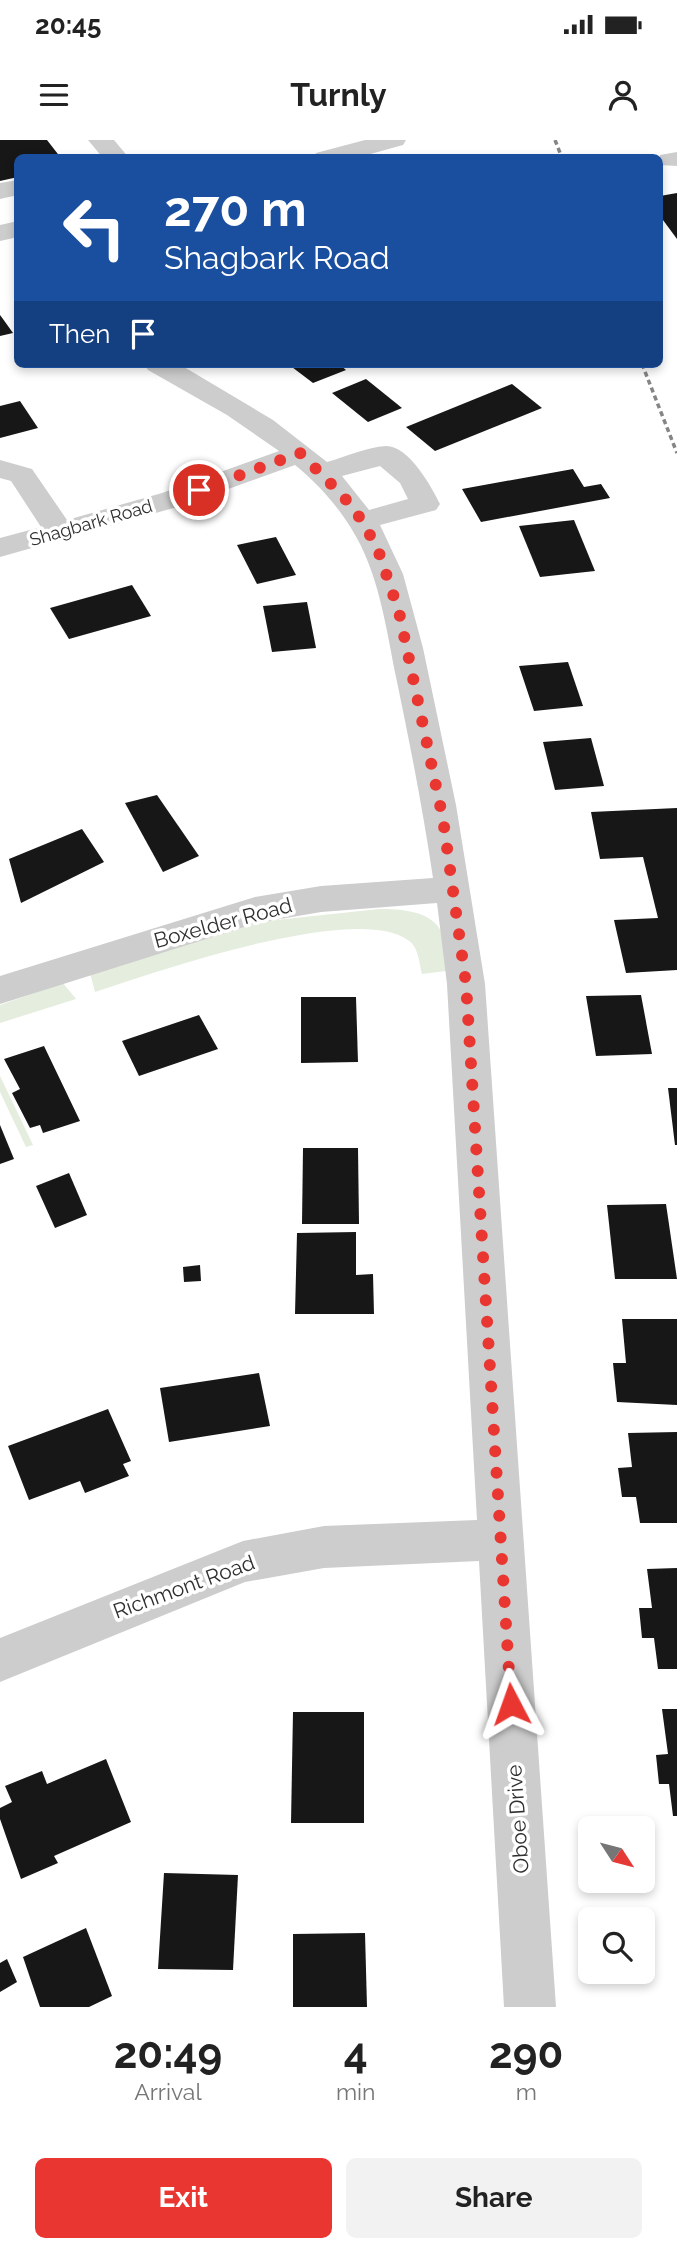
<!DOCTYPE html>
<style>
:root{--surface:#fff;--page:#f2f2f2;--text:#222;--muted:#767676;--accent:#e93631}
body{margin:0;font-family:Raleway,sans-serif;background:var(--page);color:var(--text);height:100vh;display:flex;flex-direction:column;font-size:26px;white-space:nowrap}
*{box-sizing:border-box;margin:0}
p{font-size:23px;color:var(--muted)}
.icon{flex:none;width:38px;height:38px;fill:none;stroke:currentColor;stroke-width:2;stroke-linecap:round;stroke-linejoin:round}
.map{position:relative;height:1867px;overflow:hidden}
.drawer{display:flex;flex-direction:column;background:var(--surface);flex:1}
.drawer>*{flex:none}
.top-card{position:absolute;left:14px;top:14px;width:649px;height:214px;border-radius:10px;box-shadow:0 4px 10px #0003;background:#1a4fa0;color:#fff;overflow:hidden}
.needle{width:46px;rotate:126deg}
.tools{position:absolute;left:578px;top:1676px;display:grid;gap:14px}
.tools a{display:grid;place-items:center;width:77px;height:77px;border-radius:10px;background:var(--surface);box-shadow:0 4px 10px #0003;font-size:35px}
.pin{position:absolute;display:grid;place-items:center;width:60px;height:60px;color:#fff;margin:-30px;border:4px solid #fff;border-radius:50%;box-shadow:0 2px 7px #0007}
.me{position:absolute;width:77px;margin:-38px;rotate:356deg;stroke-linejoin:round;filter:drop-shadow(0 0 5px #0008)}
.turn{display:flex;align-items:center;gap:24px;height:147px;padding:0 35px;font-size:32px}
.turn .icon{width:91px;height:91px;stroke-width:2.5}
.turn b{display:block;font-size:49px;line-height:60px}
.then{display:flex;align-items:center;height:66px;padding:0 35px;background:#0003;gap:14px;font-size:26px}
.eta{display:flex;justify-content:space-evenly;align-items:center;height:119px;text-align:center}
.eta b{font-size:42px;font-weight:700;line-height:49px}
.primary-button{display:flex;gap:14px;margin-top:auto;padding:14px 35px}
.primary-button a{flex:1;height:80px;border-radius:10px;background:var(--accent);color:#fff;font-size:28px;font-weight:700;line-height:80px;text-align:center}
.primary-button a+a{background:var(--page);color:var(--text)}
.status{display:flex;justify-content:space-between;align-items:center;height:49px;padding:0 35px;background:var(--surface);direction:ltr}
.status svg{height:19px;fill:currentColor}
header{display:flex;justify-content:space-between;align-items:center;height:91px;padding:0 35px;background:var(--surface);font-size:32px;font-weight:700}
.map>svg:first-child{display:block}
.green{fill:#e5edde}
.building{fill:#171717}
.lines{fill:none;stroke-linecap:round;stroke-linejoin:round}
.minor{fill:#cdcdcd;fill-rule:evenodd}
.rail{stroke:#858585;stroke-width:3.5;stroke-dasharray:5 3.5;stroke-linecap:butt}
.route{stroke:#e93631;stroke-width:12;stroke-dasharray:0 21.6}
.labels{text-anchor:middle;stroke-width:7;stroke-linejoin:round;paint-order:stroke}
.far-street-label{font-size:18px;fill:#303030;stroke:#fff}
.street-label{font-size:21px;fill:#303030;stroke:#fff}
</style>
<div class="status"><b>20:45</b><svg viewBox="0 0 49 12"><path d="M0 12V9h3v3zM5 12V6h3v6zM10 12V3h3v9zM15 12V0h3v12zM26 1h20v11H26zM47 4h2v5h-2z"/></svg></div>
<header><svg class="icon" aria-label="menu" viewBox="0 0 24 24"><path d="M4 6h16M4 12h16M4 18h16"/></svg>Turnly<svg class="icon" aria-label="person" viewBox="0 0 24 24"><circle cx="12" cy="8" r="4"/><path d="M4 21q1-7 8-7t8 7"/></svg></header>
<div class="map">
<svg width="677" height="1867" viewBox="0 0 677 1867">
<rect width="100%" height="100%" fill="#fff"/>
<g class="green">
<path d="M379 769C399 769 430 770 441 791 446 802 445 819 446 831L422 834C419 823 419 807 408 800 356 762 155 832 95 852L90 833 208 796 267 781Z"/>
<polygon points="63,843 76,859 0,883 0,865"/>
<polygon points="0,936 33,1005 26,1007 0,952"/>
</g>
<g class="building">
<polygon points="0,0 47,0 61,18 18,18 18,37 0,41"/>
<polygon points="677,53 677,99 660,76 660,56"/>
<polygon points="0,175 3,179 13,193 0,196"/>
<polygon points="288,224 339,224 346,230 313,243"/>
<polygon points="366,239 371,243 402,268 368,282 332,253"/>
<polygon points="512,244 542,268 435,311 406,287"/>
<polygon points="20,261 38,288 0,298 0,266"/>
<polygon points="573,329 584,347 601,344 610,358 481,382 462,349"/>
<polygon points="574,380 595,431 540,437 519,386"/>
<polygon points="276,397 296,435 257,444 237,405"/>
<polygon points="132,445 151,476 69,499 50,468"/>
<polygon points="307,462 316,508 272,512 263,466"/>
<polygon points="568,522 583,566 534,571 519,526"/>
<polygon points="591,598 604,646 555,650 543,602"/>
<polygon points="157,655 199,716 163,732 125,663"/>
<polygon points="677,668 677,830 626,833 614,780 658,778 643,717 600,719 591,672"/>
<polygon points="82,689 104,722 21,763 9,719"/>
<polygon points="641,855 652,914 596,916 586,856"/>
<polygon points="301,857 356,857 358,922 301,923"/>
<polygon points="199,875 218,909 139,936 122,901"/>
<polygon points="44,906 80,981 43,993 40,985 30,988 12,953 20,949 4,919"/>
<polygon points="668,948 677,948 677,1005 675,1005"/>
<polygon points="0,985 14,1019 0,1024"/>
<polygon points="303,1008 358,1008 359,1084 302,1084"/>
<polygon points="69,1033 87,1075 55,1088 36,1046"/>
<polygon points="666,1064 677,1139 615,1139 607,1065"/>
<polygon points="356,1092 356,1135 373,1134 374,1174 295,1174 297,1093"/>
<polygon points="200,1125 201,1141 184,1142 183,1127"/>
<polygon points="622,1179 677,1179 677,1265 617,1262 613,1223 626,1223"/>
<polygon points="259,1233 270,1286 169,1302 160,1248"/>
<polygon points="108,1269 131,1321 123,1324 129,1336 85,1353 80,1341 29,1360 8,1306"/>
<polygon points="677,1292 677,1383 640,1383 636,1357 622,1357 618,1328 632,1327 628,1293"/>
<polygon points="677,1428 677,1529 658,1529 654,1498 642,1498 639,1468 652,1468 647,1429"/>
<polygon points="662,1569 677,1569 677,1676 673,1676 669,1644 659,1644 656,1615 668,1614"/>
<polygon points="293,1572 364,1572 364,1683 291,1683"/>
<polygon points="106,1619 131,1682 54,1716 58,1723 21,1739 0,1679 0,1668 12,1662 5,1646 42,1631 47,1644"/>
<polygon points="164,1733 238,1735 233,1830 158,1829"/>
<polygon points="86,1788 112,1856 89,1867 40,1867 23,1817"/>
<polygon points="365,1793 367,1867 293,1867 293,1794"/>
<polygon points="7,1819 17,1842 0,1852 0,1823"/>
</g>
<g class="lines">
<g class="minor">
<polygon points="88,0 114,0 129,18 103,18"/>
<polygon points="365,0 406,0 403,5 356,18 313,18 316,13"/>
<polygon points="677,12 677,26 660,25 660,15"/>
<polygon points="18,40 18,55 0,59 0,43"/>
<polygon points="18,81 18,97 0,101 0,85"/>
<path d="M144 224H179L273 280 327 322C345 317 367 307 386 306 409 306 431 346 440 364L436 370 380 385 403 434 423 508 456 665 485 844 556 1867H504L479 1421 324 1428 245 1442 0 1542V1498L243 1401 324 1386 477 1380 447 844 437 763 321 772 257 783 0 864V836L255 757 321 746 433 738C423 670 410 604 396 537 386 488 379 432 351 388 337 365 317 343 295 325L184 365 0 417V398L41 387 11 341 0 338V320L32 329 67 380 162 353 279 311 227 275 148 230ZM380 326 400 343 408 359 369 370 342 336Z"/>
</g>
<g class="rail">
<polyline points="555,0 562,18"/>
<polyline points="642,224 677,313"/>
</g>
</g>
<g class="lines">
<polyline class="route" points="199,350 300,313 341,354 355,370 377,407 399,472 443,679 466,844 511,1564"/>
</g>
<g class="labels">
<g class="far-street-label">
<text transform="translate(91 383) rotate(-16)" y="6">Shagbark Road</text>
</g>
<g class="street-label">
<text transform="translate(223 783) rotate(-15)" y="7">Boxelder Road</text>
<text transform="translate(184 1447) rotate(-20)" y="7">Richmont Road</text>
<text transform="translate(518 1679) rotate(-94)" y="7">Oboe Drive</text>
</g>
</g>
</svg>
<div class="tools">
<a><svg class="needle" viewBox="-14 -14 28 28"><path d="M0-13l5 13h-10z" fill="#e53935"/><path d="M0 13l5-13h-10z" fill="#767676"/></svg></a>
<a><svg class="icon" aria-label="search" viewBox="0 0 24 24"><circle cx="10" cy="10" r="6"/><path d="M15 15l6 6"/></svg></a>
</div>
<div class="pin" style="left:199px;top:350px;background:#d93025"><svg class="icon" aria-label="arrive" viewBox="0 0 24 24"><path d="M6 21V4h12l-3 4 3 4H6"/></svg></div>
<svg class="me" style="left:511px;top:1564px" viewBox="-20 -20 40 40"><path d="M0-17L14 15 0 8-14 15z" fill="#e93631" stroke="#fff" stroke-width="4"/></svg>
<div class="top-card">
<div class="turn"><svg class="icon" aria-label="left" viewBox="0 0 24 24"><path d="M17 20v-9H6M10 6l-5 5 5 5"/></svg><div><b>270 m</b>Shagbark Road</div></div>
<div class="then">Then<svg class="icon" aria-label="arrive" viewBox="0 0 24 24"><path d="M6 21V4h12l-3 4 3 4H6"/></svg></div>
</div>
</div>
<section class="drawer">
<div class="eta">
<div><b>20:49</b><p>Arrival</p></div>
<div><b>4</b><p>min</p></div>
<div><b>290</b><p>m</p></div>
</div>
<div class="primary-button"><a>Exit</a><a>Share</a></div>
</section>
